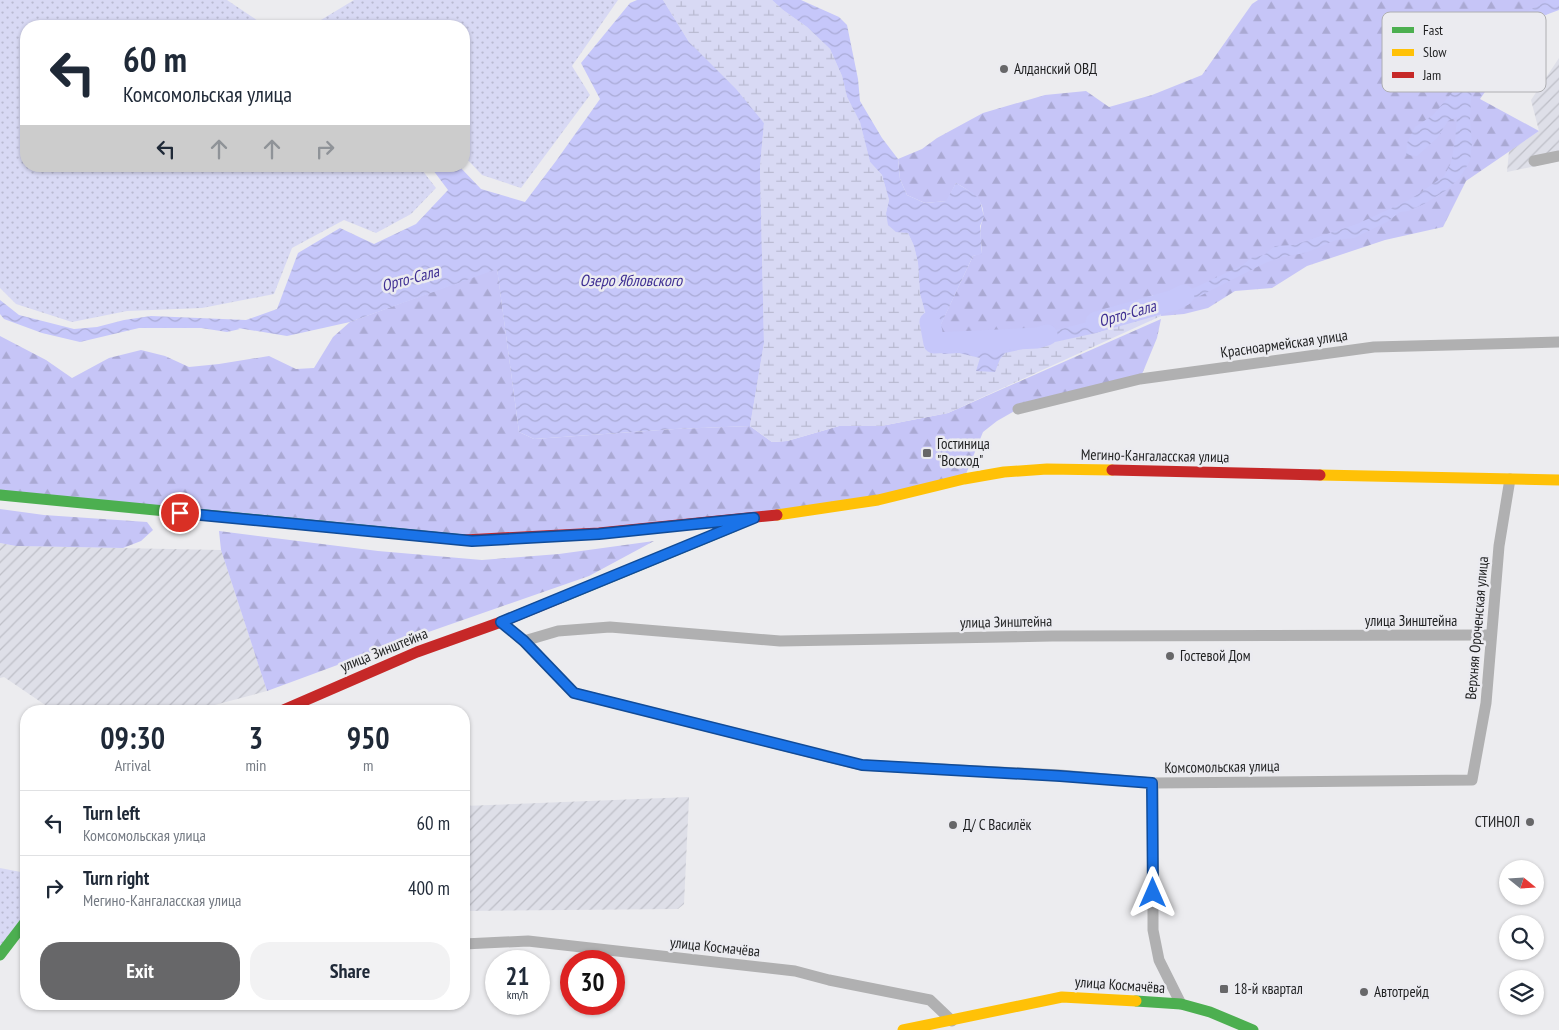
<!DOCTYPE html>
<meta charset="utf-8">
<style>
:root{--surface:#fff;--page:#f2f2f3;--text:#1f2937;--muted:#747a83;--line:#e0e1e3;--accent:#676769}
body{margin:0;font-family:"PT Sans Narrow",sans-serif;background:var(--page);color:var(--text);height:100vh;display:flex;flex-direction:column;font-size:19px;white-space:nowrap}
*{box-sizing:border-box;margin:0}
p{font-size:16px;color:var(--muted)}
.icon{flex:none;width:28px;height:28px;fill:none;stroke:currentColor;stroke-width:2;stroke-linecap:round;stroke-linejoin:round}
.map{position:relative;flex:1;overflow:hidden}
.details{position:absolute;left:20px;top:705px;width:450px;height:305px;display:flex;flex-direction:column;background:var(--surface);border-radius:20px;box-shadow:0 1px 4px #0004}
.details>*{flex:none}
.guide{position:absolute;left:20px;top:20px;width:450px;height:152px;border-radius:20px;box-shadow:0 1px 4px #0004;background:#fff;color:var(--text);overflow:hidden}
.needle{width:32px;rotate:108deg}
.controls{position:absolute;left:1499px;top:860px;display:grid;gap:10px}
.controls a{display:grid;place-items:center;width:45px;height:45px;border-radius:50%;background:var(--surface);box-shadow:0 1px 4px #0004;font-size:25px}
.speed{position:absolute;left:485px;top:950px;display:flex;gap:10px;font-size:25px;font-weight:700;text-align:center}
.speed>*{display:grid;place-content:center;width:65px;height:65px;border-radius:50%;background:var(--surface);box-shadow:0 1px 4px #0004;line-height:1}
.speed small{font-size:12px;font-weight:400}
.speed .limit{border:8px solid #d22;background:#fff;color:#111}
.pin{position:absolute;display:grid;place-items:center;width:42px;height:42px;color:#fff;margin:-21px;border:2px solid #fff;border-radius:50%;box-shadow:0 1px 5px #0007}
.me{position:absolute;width:55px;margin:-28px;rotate:0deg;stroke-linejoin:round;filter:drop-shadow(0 0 4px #0008)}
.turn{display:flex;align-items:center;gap:18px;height:105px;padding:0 20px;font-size:22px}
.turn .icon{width:65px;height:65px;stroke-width:2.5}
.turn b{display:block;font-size:35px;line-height:42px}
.lanes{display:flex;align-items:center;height:48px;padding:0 20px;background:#0003;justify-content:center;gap:25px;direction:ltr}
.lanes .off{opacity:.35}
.eta{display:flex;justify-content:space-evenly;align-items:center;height:85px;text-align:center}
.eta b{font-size:30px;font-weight:600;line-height:35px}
.button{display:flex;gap:10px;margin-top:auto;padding:10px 20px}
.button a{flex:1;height:58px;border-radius:20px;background:var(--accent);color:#fff;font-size:20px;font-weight:600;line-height:58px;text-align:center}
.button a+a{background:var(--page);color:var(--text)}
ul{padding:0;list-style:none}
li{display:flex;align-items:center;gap:15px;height:65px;padding:0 20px;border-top:1px solid var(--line)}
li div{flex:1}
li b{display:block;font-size:19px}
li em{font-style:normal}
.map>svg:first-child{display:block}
.industrial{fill:url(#industrial-furrows)}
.grass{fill:url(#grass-dots)}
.forest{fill:url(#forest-firs)}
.wetland{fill:url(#wetland-marsh)}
.water{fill:url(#water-waves)}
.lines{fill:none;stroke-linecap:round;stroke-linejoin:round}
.river{stroke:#c6c7fa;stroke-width:21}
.street{stroke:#b0b0b1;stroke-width:11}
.fast{stroke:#4caf50;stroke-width:11}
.slow{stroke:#ffc107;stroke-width:11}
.jam{stroke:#c62828;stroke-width:11}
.route-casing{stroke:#114b97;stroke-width:12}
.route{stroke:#1a73e8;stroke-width:9}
.poi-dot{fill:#676769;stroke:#ebebf0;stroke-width:2}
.labels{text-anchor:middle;stroke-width:5;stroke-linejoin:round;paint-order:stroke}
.poi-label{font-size:15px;fill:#1f2021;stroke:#ebebf0;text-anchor:start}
.street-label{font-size:15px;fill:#1f2021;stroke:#ebebf0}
.water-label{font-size:16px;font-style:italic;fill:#3f2f93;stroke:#ebebf0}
.key{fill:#ebebf0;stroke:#aeaeb2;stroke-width:1}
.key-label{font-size:14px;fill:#1f2021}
</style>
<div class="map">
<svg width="1559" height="1030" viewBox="0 0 1559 1030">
<defs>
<pattern id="industrial-furrows" width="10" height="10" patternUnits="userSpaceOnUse" patternTransform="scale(1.25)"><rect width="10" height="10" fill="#dedfe8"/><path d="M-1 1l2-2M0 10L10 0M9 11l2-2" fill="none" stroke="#bebfc7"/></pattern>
<pattern id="grass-dots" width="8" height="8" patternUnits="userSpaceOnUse" patternTransform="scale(1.25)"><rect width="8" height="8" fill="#d8d9f4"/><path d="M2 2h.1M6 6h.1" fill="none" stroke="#b9bad1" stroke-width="1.8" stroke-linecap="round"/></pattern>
<pattern id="forest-firs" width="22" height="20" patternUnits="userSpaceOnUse" patternTransform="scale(1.25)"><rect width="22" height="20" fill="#c6c5f7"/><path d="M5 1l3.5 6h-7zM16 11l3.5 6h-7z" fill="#aaa9d3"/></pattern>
<pattern id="wetland-marsh" width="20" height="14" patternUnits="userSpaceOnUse" patternTransform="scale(1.25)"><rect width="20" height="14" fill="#d8d9f4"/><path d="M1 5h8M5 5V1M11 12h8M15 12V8" fill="none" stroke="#b9bad1"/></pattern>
<pattern id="water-waves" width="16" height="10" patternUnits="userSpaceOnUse" patternTransform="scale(1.25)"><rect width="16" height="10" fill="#c6c7fa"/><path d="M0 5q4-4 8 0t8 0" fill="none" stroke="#aaabd6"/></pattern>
</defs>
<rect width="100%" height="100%" fill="#ececef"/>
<g class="industrial">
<polygon points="1559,58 1559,161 1507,172 1509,151 1539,131 1531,100"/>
<polygon points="0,543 16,546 221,550 267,691 192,711 54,711 4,677 0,678"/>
<polygon points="689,797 684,904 678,909 464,911 464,806"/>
</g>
<g class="grass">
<polygon points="0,0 227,0 261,23 268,26 26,26 26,166 419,166 436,188 411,214 376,233 344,220 292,248 274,294 202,308 127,311 72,322 16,304 0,288"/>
<polygon points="354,0 618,0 572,66 590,95 521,188 482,175 464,156 464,26 311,26"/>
<polygon points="0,868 26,873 26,921 0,955"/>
</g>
<g class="forest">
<path d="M1258 0H1559V7L1534 22 1480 99 1539 131 1466 181 1443 227 1385 240 1307 266 1272 288 1235 291 1208 308 1184 314 1161 316 1158 295H1152L1157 305 1037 338 934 343 940 326 973 256 982 253C982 245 979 234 981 226 981 223 983 221 983 218 986 200 970 191 956 183L947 201 925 203 907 195 900 179 898 159 922 149 937 138 983 113 1045 95 1086 91 1109 107 1152 95 1202 75 1252 4Z"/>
<polygon points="497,268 519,432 534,439 675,429 750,426 772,442 787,441 839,426 881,426 948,413 1161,319 1157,338 1140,379 1018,409 997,421 983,432 964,479 878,500 472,541 0,495 0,336 46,360 72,378 109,358 141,350 165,356 189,367 219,364 269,356 296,369 314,368 333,337 350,322"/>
<polygon points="0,509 44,515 147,522 153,530 141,541 123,548 16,546 0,543"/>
<polygon points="219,531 378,551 482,560 559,554 654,541 589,576 397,643 267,691 221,550"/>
</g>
<polygon class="wetland" points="663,0 772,0 783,10 807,27 830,49 842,76 847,97 860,121 870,162 882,175 889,200 886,213 908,233 914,246 918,263 920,294 934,343 1037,338 1157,305 1161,316 948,413 881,426 839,426 787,441 772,442 750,426 764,343 760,167 764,123 689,42"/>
<g class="water">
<polygon points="637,0 663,0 689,42 736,89 764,123 760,167 764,343 750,426 675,429 534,439 519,432 497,269 350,322 287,336 238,328 240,329 227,332 201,328 139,328 80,342 42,333 4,319 0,314 0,300 19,315 74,329 97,327 124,320 151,316 246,320 277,309 298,253 340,228 374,244 416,224 448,190 430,166 459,166 481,189 525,202 556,161 600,99 581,63 630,3"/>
<polygon points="772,0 801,0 839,17 847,25 858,79 860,101 882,138 898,159 900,179 907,195 925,203 946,201 956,183 973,193 980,200 984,217 980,226 982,254 973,256 937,333 948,348 973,350 1008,345 1025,336 1061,329 1110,316 1147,310 1243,265 1251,258 1264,255 1275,246 1294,245 1357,224 1409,200 1427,188 1444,176 1451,163 1455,141 1457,117 1448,121 1437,138 1417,156 1406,155 1407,143 1415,127 1433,115 1455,89 1479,47 1494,31 1547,0 1559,0 1559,10 1532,20 1516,32 1506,47 1497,52 1486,54 1475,75 1471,97 1470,120 1472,143 1470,161 1459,179 1445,191 1424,204 1408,211 1400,212 1387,222 1354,238 1336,240 1305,253 1282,257 1265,263 1190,301 1165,307 1096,333 1005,353 1000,359 995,372 976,371 980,358 959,353 943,354 936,346 927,319 920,294 918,263 914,246 908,233 896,232 888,225 886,213 889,200 882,175 870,162 860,122 847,97 842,76 830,49 807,27 783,10"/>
</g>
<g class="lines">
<g class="river">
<polyline points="930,322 934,343 1037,338 1047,335"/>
<polyline points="1096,322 1174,300 1184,295"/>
</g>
<g class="street">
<polyline points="1534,161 1559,156"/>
<polyline points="1018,409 1140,379 1374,347 1559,342"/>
<polyline points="501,622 524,641 574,693 861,765 1060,775 1153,783 1472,780 1486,703 1499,546 1510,479"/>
<polyline points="524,641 558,631 610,627 780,641 1052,636 1491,635"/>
<polyline points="1153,783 1153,930 1159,960 1181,1004"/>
<polyline points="464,944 528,941 795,971 829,980 930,1000 952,1021"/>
</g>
<g class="fast">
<polyline points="0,495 464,540"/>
<polyline points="560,598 735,526"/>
<polyline points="0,955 26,921"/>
<polyline points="1136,1001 1181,1004 1210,1012 1253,1030"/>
</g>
<g class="slow">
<polyline points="1320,475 1559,480"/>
<polyline points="777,515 878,500 964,479 1004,472 1047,469 1112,470"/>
<polyline points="903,1030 1062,997 1136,1001"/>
</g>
<g class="jam">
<polyline points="1112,470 1320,475"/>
<polyline points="464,540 599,533 777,515"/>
<polyline points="281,711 417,652 501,622 560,598"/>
</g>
</g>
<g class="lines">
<g class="route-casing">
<polyline id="route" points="180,513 472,541 599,534 754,518 501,622 524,641 574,693 862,765 1060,776 1152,783 1153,893"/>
</g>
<use href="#route" class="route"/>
</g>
<g class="poi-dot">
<circle cx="1004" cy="69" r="5"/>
<rect x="922" y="448" width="10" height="10" rx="2.5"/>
<circle cx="1170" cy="656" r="5"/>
<circle cx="1530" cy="822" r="5"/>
<circle cx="953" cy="825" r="5"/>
<rect x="1219" y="984" width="10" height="10" rx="2.5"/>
<circle cx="1364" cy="992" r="5"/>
</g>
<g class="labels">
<g class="poi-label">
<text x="1014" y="74">Алданский ОВД</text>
<text x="937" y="449">Гостиница<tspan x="937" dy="17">"Восход"</tspan></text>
<text x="1180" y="661">Гостевой Дом</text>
<text x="1520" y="827" text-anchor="end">СТИНОЛ</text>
<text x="963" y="830">Д/ С Василёк</text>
<text x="1234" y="994">18-й квартал</text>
<text x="1374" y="997">Автотрейд</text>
</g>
<g class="street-label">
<text transform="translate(1284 344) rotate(-8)" y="5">Красноармейская улица</text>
<text transform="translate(1155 456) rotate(1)" y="5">Мегино-Кангаласская улица</text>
<text x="1411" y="626">улица Зинштейна</text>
<text transform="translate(1006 622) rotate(-1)" y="5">улица Зинштейна</text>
<text transform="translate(1477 628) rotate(-85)" y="5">Верхняя Ороченская улица</text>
<text transform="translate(384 650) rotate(-22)" y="5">улица Зинштейна</text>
<text transform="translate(1222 767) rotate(-1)" y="5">Комсомольская улица</text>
<text transform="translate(715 947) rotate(6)" y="5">улица Космачёва</text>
<text transform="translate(1120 985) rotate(4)" y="5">улица Космачёва</text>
</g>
<g class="water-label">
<text transform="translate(410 278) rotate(-15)" y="6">Орто-Сала</text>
<text x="631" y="286">Озеро Ябловского</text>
<text transform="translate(1127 313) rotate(-16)" y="6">Орто-Сала</text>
</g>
</g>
<rect x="1382" y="12" width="164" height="80" rx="8" class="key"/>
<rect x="1392" y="27" width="22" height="6" fill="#4caf50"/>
<rect x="1392" y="49" width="22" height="7" fill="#ffc107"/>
<rect x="1392" y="72" width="22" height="6" fill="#c62828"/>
<g class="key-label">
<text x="1423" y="35">Fast</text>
<text x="1423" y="57">Slow</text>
<text x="1423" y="80">Jam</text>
</g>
</svg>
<div class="controls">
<a><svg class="needle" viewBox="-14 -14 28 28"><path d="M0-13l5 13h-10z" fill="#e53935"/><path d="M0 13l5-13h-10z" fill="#747a83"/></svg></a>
<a><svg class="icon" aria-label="search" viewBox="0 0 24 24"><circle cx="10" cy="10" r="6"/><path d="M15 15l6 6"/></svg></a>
<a><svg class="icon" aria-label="layers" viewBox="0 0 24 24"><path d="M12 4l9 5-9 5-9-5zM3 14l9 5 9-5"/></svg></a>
</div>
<div class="speed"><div>21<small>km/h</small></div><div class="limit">30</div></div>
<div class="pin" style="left:180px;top:513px;background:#d93025"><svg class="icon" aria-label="arrive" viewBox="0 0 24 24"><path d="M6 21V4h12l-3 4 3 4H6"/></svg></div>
<svg class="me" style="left:1153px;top:893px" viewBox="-20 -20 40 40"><path d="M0-17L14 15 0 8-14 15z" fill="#1a73e8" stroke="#fff" stroke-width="4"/></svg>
<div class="guide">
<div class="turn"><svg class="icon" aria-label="left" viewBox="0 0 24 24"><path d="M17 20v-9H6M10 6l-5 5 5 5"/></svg><div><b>60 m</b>Комсомольская улица</div></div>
<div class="lanes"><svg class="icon" aria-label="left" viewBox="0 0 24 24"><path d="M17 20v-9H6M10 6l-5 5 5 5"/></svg><svg class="icon off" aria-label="ahead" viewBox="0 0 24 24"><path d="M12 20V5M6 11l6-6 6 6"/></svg><svg class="icon off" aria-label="ahead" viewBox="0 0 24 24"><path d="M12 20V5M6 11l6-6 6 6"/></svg><svg class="icon off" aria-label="right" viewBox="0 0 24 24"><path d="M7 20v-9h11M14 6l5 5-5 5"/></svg></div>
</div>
<section class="details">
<div class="eta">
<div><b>09:30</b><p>Arrival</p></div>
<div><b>3</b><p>min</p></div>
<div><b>950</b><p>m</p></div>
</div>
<ul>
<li><svg class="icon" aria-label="left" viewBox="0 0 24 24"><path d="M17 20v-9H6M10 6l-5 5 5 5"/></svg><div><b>Turn left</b><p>Комсомольская улица</p></div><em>60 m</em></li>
<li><svg class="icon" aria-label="right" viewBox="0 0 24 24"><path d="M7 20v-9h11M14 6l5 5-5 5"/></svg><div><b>Turn right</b><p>Мегино-Кангаласская улица</p></div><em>400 m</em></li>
</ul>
<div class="button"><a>Exit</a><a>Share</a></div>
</section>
</div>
